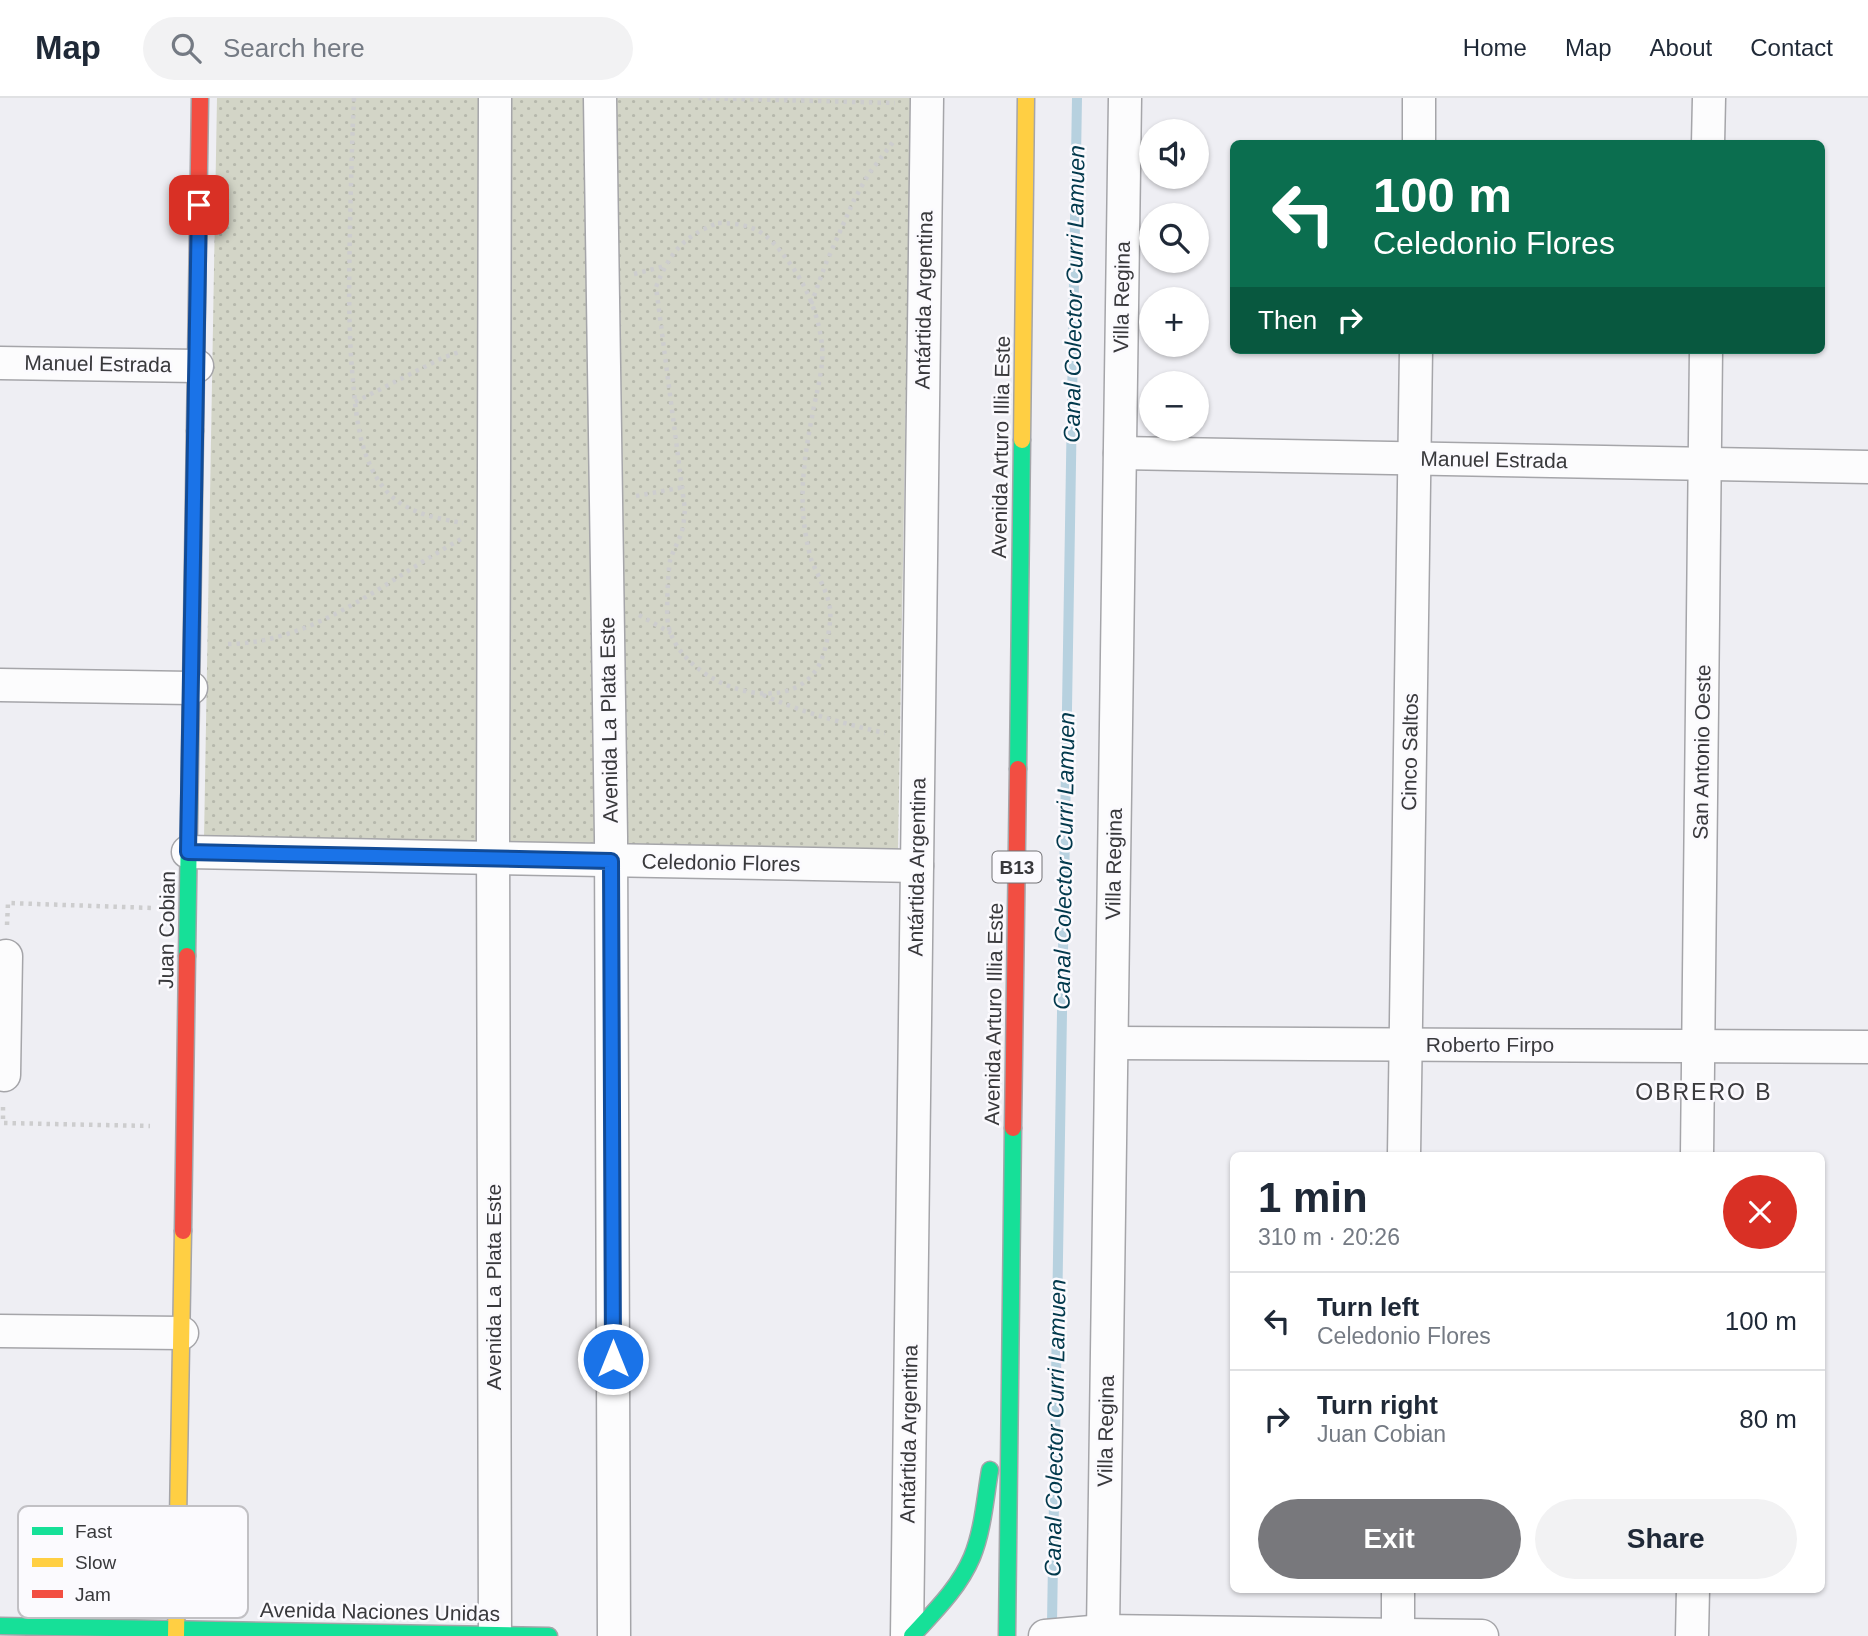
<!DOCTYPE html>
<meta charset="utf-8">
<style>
:root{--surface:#fff;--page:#f2f2f3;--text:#1f2937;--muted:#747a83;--line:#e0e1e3;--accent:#78787c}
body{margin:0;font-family:Arial,sans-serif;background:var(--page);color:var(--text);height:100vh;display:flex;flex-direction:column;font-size:26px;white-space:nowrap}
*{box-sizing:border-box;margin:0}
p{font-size:23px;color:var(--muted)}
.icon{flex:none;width:38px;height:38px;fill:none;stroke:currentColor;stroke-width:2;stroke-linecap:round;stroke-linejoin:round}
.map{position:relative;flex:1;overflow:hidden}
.sheet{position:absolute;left:1230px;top:1054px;width:595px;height:441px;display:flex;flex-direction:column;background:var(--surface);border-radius:10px;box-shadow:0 2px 5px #0004}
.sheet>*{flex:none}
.banner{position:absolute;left:1230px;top:42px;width:595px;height:214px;border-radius:10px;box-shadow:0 2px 5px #0004;background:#0b6e4f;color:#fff;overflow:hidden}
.fabs{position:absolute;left:1139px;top:21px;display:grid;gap:14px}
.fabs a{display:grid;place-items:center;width:70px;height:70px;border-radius:50%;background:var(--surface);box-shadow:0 2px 5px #0004;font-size:35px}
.pin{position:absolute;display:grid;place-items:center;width:60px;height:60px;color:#fff;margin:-30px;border-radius:14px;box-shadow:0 4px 10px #0006}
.me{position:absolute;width:77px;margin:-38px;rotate:0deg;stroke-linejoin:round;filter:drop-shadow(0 0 5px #0008)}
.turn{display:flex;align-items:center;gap:24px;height:147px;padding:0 28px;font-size:32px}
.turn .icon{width:91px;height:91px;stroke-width:2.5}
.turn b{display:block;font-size:49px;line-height:60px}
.then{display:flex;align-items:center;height:66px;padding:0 28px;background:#0003;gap:14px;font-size:26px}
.round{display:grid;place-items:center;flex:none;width:74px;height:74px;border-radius:37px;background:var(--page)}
.summary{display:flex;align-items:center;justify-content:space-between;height:119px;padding:0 28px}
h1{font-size:42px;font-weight:700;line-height:52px}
.primary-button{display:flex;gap:14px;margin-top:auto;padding:14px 28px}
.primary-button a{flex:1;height:80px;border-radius:42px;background:var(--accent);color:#fff;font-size:28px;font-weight:700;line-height:80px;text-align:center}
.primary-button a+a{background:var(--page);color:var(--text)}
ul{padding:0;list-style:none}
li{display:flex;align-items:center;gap:21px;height:98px;padding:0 28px;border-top:2px solid var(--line)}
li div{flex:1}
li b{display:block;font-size:26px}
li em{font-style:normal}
header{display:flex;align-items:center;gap:42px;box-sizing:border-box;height:98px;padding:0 35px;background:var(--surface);border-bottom:2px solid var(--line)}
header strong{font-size:33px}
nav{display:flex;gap:38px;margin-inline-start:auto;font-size:24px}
.search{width:490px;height:63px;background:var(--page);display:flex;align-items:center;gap:18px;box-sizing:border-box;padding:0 24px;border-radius:38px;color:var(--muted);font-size:26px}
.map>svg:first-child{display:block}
.park{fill:url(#park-dots)}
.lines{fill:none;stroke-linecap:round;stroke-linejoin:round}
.stream{stroke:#b7d1df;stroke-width:10}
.street-casing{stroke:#a5a5a9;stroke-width:35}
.fast-casing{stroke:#a5a5a9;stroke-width:19}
.slow-casing{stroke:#a5a5a9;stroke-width:19}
.jam-casing{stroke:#a5a5a9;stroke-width:19}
.path{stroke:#cdcdce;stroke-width:4.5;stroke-dasharray:3.5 5;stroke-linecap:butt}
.street{stroke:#fcfcfd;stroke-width:32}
.fast{stroke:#16e098;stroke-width:16}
.slow{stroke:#ffcf43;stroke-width:16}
.jam{stroke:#f24e42;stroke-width:16}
.route-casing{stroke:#114b97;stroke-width:18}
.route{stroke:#1a73e8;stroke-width:12}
.labels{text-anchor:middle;stroke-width:5;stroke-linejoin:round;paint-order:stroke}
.shield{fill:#fbfafe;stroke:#737376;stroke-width:2}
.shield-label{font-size:19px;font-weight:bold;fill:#39393c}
.street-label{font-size:21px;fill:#39393c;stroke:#fbfafe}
.water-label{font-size:23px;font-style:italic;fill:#02394c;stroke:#fbfafe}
.neighbourhood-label{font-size:23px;letter-spacing:2px;fill:#39393c;stroke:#fbfafe}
.key{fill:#fbfafe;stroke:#c1c0c4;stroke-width:2}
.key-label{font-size:19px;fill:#39393c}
</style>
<header>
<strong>Map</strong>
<div class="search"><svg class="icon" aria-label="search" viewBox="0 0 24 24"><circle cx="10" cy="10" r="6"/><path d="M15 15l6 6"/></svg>Search here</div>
<nav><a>Home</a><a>Map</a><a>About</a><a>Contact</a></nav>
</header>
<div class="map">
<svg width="1868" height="1538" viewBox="0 0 1868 1538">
<defs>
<pattern id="park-dots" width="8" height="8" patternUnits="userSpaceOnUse" patternTransform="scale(1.75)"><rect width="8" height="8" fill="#d3d5c7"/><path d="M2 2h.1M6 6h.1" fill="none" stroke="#b6b8ac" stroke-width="1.8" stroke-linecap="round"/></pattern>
</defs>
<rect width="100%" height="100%" fill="#eeeef3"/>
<polygon class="park" points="217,0 911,0 898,753 204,741"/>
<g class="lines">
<polyline class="stream" points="1052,1525 1077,0"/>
<g class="street-casing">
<g id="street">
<polyline points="600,0 611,739 614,1538"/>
<polyline points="1419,46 1419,0"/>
<polyline points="1708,46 1709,0"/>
<polyline points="0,265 197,268"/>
<polyline points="1120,355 1868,369"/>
<polyline points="0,587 191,590"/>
<polyline points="188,754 917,768"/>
<polyline points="1112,945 1868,949"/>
<polyline points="4,977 6,858"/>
<polyline points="1404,1057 1416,252"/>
<polyline points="1697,1057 1706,252"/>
<polyline points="0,1233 182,1235"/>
<polyline points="1103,1533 1125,0"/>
<polyline points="495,1538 493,735 495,0"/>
<polyline points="907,1538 927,0"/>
<polyline points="1045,1538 1103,1533 1482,1538"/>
<polyline points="1398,1538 1398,1491"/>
<polyline points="1692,1538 1693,1491"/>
</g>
</g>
<g class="fast-casing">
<g id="fast">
<polyline points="1018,671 1022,342"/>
<polyline points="187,858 195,333"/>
<polyline points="0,1528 549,1538"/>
<path d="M912 1538C934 1514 959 1490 972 1459 983 1432 985 1401 990 1372"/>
<polyline points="1007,1538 1013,1030"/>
</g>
</g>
<g class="slow-casing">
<g id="slow">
<polyline points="1022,342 1026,0"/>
<polyline points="176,1538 183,1133"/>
</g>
</g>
<g class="jam-casing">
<g id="jam">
<polyline points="195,333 200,0"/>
<polyline points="1013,1030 1018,671"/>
<polyline points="183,1133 187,858"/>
</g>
</g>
<g class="path">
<path d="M354 0C352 43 351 85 350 128 349 180 348 231 353 283 356 319 360 359 383 389 402 414 434 420 463 425"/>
<polyline points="699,0 895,5"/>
<path d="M718 125C754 125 767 134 788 163 805 185 817 213 821 240 826 266 816 294 812 319 806 350 801 382 803 414 804 429 807 447 811 461 817 477 828 494 830 511 832 523 826 551 821 563 792 628 679 585 668 526 666 516 668 473 670 463 673 452 679 443 682 433 684 426 684 419 685 412L656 189C669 156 683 138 718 125Z"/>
<polyline points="634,176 665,168"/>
<polyline points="811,206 826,165 854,102 868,77 893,44"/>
<polyline points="355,304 442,260 462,253"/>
<polyline points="636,398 684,389"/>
<polyline points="639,517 671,535"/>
<path d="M228 546C316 545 389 480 463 440"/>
<path d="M763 597C804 615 841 625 885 635"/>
<polyline points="7,827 8,805 152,810"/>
<polyline points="3,1009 3,1025 150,1028"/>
</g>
<use href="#street" class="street"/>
<use href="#fast" class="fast"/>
<use href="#slow" class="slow"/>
<use href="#jam" class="jam"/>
</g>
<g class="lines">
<g class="route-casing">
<polyline id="route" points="199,107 188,754 611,763 613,1261"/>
</g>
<use href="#route" class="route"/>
</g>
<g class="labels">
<rect class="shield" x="992.5" y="753.5" width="49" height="31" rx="5"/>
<g class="shield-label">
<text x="1017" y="776">B13</text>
</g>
<g class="street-label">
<text transform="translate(1122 199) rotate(-89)" y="7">Villa Regina</text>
<text transform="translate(924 202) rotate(-89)" y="7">Antártida Argentina</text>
<text transform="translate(98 266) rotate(1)" y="7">Manuel Estrada</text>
<text transform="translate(1001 349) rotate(-89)" y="7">Avenida Arturo Illia Este</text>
<text transform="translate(1494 362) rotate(1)" y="7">Manuel Estrada</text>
<text transform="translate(609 622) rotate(-91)" y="7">Avenida La Plata Este</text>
<text transform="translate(1410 654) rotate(-89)" y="7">Cinco Saltos</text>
<text transform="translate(1702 654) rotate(-89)" y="7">San Antonio Oeste</text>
<text transform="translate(721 765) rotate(1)" y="7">Celedonio Flores</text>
<text transform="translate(1114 766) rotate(-89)" y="7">Villa Regina</text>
<text transform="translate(917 769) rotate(-89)" y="7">Antártida Argentina</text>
<text transform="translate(167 832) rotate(-89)" y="7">Juan Cobian</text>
<text transform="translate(994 916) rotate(-89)" y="7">Avenida Arturo Illia Este</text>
<text x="1490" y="954">Roberto Firpo</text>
<text transform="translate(494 1189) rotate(-90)" y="7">Avenida La Plata Este</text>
<text transform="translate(1106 1333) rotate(-89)" y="7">Villa Regina</text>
<text transform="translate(909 1336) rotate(-89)" y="7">Antártida Argentina</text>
<text transform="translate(380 1514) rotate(1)" y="7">Avenida Naciones Unidas</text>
</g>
<g class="water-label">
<text transform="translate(1074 196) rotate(-89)" y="8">Canal Colector Curri Lamuen</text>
<text transform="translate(1064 763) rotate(-89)" y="8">Canal Colector Curri Lamuen</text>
<text transform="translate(1055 1330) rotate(-89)" y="8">Canal Colector Curri Lamuen</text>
</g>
<g class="neighbourhood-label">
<text x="1704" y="1002">OBRERO B</text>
</g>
</g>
<rect x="18" y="1408" width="230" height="112" rx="10" class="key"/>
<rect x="32" y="1429" width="31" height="8" fill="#16e098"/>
<rect x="32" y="1460" width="31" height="9" fill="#ffcf43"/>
<rect x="32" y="1492" width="31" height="8" fill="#f24e42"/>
<g class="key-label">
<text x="75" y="1440">Fast</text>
<text x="75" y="1471">Slow</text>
<text x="75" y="1503">Jam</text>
</g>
</svg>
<div class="fabs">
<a><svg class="icon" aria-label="sound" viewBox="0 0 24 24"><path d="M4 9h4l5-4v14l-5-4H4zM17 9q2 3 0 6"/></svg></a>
<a><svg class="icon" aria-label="search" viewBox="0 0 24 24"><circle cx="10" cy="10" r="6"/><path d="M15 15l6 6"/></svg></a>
<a>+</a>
<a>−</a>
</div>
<div class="pin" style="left:199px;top:107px;background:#d93025"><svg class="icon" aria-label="arrive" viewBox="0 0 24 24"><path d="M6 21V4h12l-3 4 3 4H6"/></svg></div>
<svg class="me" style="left:613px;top:1261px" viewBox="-20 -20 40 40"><circle r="17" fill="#1a73e8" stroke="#fff" stroke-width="3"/><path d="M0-11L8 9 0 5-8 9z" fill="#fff"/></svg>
<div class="banner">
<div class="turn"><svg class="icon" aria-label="left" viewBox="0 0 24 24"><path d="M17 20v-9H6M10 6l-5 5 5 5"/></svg><div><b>100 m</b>Celedonio Flores</div></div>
<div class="then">Then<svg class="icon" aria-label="right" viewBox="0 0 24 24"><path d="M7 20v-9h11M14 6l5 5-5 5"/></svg></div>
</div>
<section class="sheet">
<div class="summary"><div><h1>1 min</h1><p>310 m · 20:26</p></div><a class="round" style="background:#d93025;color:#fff"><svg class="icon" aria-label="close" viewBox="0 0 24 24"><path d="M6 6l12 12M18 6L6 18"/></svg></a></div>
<ul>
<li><svg class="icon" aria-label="left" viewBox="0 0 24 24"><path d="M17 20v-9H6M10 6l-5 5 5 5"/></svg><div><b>Turn left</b><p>Celedonio Flores</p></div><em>100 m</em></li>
<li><svg class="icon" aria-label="right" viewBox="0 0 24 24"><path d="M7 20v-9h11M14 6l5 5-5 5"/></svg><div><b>Turn right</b><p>Juan Cobian</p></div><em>80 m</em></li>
</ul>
<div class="primary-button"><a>Exit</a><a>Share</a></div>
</section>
</div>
